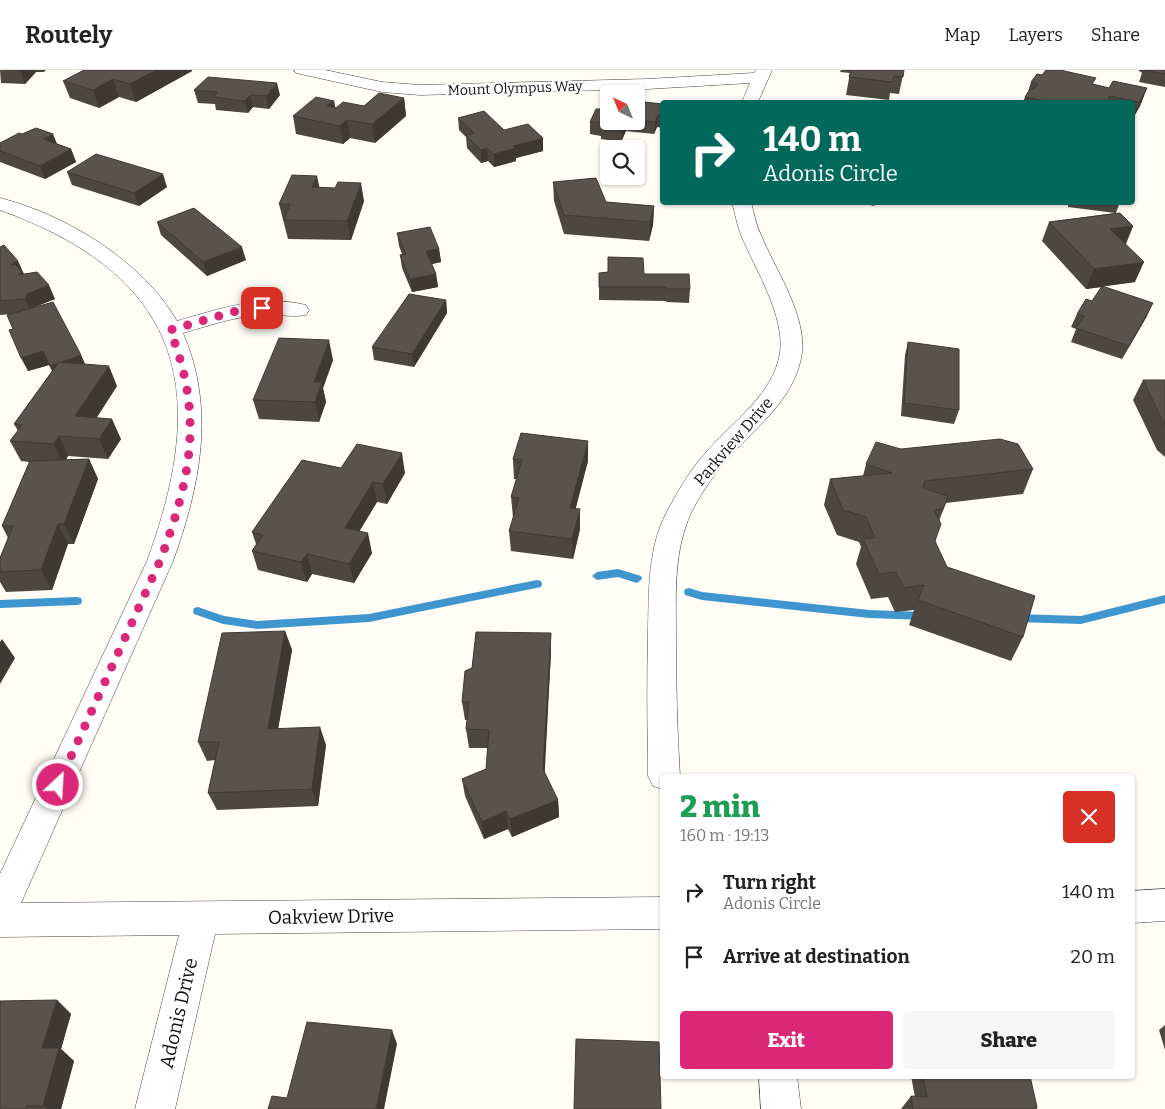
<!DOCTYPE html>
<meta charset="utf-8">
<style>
:root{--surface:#fff;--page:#f6f6f6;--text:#222;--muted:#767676;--line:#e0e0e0;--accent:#db2777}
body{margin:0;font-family:Bitter,serif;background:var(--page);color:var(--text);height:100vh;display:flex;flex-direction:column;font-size:19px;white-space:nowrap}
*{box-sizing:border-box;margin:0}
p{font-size:16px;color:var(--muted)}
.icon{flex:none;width:28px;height:28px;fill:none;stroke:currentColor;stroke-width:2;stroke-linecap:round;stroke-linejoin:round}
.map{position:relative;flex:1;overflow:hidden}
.details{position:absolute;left:660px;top:704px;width:475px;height:305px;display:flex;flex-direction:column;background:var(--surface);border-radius:5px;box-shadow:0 1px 4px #0004}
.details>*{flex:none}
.top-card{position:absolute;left:660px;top:30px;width:475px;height:105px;border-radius:5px;box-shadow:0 1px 4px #0004;background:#00695c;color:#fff;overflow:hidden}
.needle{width:32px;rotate:317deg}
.buttons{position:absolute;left:600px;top:15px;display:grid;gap:10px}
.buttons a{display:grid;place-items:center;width:45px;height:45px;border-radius:5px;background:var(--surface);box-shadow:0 1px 4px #0004;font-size:25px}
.pin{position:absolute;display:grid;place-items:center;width:42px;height:42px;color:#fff;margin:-21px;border-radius:10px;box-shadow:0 2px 8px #0006}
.me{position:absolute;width:55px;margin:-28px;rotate:25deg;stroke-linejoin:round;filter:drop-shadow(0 0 4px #0008)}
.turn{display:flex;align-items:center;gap:18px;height:105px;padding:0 20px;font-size:22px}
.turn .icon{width:65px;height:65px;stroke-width:2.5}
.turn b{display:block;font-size:35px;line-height:42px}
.round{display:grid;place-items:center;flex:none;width:52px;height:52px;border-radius:5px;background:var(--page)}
.head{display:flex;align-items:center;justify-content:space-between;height:85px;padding:0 20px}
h1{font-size:30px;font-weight:800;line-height:38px;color:#1e9e55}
.cta{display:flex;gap:10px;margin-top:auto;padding:10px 20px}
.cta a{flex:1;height:58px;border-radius:5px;background:var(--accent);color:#fff;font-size:20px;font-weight:800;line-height:58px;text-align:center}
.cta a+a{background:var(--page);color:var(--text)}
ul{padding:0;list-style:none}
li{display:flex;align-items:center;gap:15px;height:65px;padding:0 20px}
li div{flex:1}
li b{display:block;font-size:19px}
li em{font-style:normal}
header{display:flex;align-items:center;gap:30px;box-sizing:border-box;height:70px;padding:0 25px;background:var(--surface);border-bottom:1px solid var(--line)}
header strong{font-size:24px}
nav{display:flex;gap:28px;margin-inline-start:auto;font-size:18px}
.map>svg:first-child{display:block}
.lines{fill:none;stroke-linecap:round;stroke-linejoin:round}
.stream{fill:#3f96cf;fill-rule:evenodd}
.minor-casing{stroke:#444;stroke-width:1}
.minor{fill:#fff;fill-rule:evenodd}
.wall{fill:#4d4742}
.shaded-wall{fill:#3f3936}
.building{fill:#5a524d;stroke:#3f3936}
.route{stroke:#db2777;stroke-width:9;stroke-dasharray:0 16.2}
.labels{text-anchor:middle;stroke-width:5;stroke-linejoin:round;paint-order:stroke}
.far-street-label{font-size:14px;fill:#111;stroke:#fff}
.street-label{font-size:16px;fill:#111;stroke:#fff}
.near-street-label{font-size:19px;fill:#111;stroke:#fff}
</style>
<header>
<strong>Routely</strong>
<nav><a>Map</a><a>Layers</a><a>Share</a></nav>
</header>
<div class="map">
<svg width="1165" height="1039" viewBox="0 0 1165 1039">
<rect width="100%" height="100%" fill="#fffdf5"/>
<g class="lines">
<g class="stream">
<polygon points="618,499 641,506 642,509 637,513 618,507 597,510 592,506 597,502"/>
<polygon points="537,510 541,511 542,514 541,517 369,552 257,559 223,554 194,544 193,541 194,538 198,537 224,546 257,551 369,544"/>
<polygon points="689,518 702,522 869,540 924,542 928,543 929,546 928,549 924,550 869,548 702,530 685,525 684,522 685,519"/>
<polygon points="1165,525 1165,533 1081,554 1016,552 1012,551 1011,548 1012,545 1016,544 1081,546"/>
<polygon points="77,527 81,528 82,531 81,534 77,535 0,538 0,530"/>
</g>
<g class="minor-casing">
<g id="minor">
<polygon points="294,0 325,0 382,12 420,15 647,9 754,3 756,0 772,0 758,32 742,32 750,13 647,19 420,25 382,22 296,3"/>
<path d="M0 128C67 145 142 191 177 251 219 239 261 224 306 235L309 240 306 245C290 248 274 243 259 245 233 247 208 256 183 263 216 339 200 416 173 491L21 833 662 827V859L215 864 175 1039H135L179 865 0 867V804L147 491C211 318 182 206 0 140Z"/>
<path d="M732 132H751C754 143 756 155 761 165 775 199 806 244 802 282 797 326 758 356 730 386 716 402 703 420 693 439 673 479 676 523 676 566 676 612 677 659 680 706H662V719L653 716 648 706V688C647 646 647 605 648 563 649 520 647 476 669 438 680 417 693 396 709 379 736 349 773 324 780 283 785 245 755 199 741 165 737 155 735 143 732 132Z"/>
<polygon points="1165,819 1165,851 1132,853 1132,821"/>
<polygon points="759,1006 797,1006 801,1039 761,1039"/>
</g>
</g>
<use href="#minor" class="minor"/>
</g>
<g class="wall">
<polygon points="0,0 46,0 44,2 36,2 25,14 1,13"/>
<polygon points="841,0 904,0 899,24 890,23 889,30 846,25 850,3 840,2"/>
<polygon points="1138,0 1165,0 1165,17 1139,12 1142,3"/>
<polygon points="192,1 136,32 119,27 99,38 70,28 63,11"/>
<polygon points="1031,12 1094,14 1109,18 1147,18 1140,36 1132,50 1132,32 1023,32 1025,27 1028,22"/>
<polygon points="194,20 280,25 269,39 253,37 248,43 216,40 215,34 198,33"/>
<polygon points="404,28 406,46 375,73 350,68 343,74 296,64 293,46 334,31 335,37 364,36"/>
<polygon points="636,31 662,34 662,58 657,57 654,64 626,61 621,72 601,69 601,66 590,64 590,52 636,51"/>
<polygon points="458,48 504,60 543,81 516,88 516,91 494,97 488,91 481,93 467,78 466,67 459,60"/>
<polygon points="0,73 57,74 71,79 76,92 45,109 0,92"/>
<polygon points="67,102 167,117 139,136 72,115"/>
<polygon points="553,112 606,132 654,136 653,155 649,171 564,164 554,131"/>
<polygon points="319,118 335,118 364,131 351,170 288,169 279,134"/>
<polygon points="860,132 876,132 874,136"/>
<polygon points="1068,132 1120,132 1116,143 1133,156 1126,174 1135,212 1102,216 1147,246 1122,289 1071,272 1076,259 1071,257 1077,244 1092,231 1102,217 1086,219 1042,171 1049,152 1115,143 1068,137"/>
<polygon points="157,152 246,190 207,206 161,165"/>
<polygon points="397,163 439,179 441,192 432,194 436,204 438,217 412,222 402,198 400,185 402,184 399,176"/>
<polygon points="0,177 18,191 23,204 55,229 33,238 81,285 85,294 117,316 96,348 121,369 108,389 68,386 66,390 89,389 98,409 74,474 68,474 52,520 6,522 0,512 0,488 8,468 2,456 29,392 21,391 10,371 18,361 14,354 52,301 49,295 28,301 13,259 12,244 0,245"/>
<polygon points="599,203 644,204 690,219 689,233 666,232 666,231 599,230"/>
<polygon points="446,230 447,243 414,297 374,290 372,277"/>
<polygon points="908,272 959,340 954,354 901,346 905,285"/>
<polygon points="333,290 323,318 326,332 319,352 259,349 253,330"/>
<polygon points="1143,310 1165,310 1165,387 1157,380 1133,330"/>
<polygon points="901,379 1033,399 1023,424 946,433 939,451 935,472 947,497 1023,567 1011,591 909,555 914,540 895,542 888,527 871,529 856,494 861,477 859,472 837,465 824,435 830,409 863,406 866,394"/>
<polygon points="513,389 588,391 575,438 580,459 573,489 511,481 509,461 514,447 513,447 511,427 517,409 514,409"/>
<polygon points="341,398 405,403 387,434 377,432 359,462 372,483 354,513 312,504 307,512 258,500 252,481 256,474 252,462"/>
<polygon points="285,561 292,580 278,658 326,675 318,736 217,740 208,723 215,690 207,691 198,672"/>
<polygon points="551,582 544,703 558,730 559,747 512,767 508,759 484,769 465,726 462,709 486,699 488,678 469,678 466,659 467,650 465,650 462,632"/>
<polygon points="57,930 71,944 61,979 74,991 61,1039 0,1039"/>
<polygon points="1165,955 1165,980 1159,960"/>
<polygon points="911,1006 1030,1006 1036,1039 901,1039 911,1026 915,1027"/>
</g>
<g class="shaded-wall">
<polygon points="20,0 35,0 36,2 25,14"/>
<polygon points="156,0 192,0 192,1 136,32 130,14"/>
<polygon points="113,9 119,27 99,38 93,20"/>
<polygon points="277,13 280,25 269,39 266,26"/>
<polygon points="1147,18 1140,36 1132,50 1139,32"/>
<polygon points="250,25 253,37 248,43 245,31"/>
<polygon points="404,28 406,46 375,73 372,54"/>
<polygon points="334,31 337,49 327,36"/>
<polygon points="658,45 657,57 654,64 655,52"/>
<polygon points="347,50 350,68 343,74 340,56"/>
<polygon points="625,51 627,51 626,61 621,72 622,59"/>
<polygon points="53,64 58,76 43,69"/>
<polygon points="543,68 543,81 516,88 516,91 494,97 494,84 513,76"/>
<polygon points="487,78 488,91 481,93 481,80"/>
<polygon points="71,79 76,92 45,109 40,96"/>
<polygon points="163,104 167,117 139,136 134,123"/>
<polygon points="317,106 321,125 312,117"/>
<polygon points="361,113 364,131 351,170 347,151"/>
<polygon points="654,136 653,155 649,171 650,152"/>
<polygon points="1133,156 1125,175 1110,159"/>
<polygon points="242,177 246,190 207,206 203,192"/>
<polygon points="439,179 441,192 428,195 426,181"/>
<polygon points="18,191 24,204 27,215 11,195"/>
<polygon points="1144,192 1135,212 1086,219 1094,199"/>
<polygon points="436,204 438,217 412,222 410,209"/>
<polygon points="49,215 55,229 33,237 31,242 25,229 27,224"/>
<polygon points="446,230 447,243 414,297 412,284"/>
<polygon points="1153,233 1147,246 1122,289 1129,276"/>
<polygon points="329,270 333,290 323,318 326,332 319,352 315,332 314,312"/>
<polygon points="43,281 49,295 28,301 21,288"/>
<polygon points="81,285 87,299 56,309 50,296"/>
<polygon points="109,296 117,316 85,366 75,346"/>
<polygon points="112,349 121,369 108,389 99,369"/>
<polygon points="59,366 68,386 63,394 54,374"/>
<polygon points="588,371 588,391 571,457 570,438"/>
<polygon points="402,383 405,403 387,434 383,414"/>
<polygon points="89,389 98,409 74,474 64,454"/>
<polygon points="373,412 377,432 349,478 345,458"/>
<polygon points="580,439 580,459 573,489 572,469"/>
<polygon points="58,454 68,474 52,520 41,500"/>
<polygon points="368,463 372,483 354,513 349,494"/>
<polygon points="307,484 312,504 307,512 301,492"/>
<polygon points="285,561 292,580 275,677 268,659"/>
<polygon points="551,563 551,582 544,717 543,699"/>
<polygon points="2,569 15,588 0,614 0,572"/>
<polygon points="320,657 326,675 318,736 312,719"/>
<polygon points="558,730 559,747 512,767 510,749"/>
<polygon points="506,741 508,759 484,769 482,752"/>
<polygon points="57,930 71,944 61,979 74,991 61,1039 47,1039 43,1036 42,978"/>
<polygon points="392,960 397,974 384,1039 376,1039"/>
</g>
<g class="building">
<polygon points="84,0 156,0 130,14 113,9 93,20 63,11"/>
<polygon points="851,0 904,0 903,7 894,6 892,12 849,7"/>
<polygon points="1046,0 1060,0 1096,8 1092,14 1109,18 1113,11 1147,18 1139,32 1110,26 1107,32 1050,32 1025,27 1030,19 1034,19 1038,14 1031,12 1037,4 1042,5"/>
<polygon points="1144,0 1165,0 1165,4"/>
<polygon points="208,7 277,13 266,26 250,25 245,31 213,27 218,22 194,20"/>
<polygon points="379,23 404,28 372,54 347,50 340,56 293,46 316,27 334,31 327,36 336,38 343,32 364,36"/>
<polygon points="609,29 609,51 625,51 622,59 602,57 603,53 590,52 596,39 604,39"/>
<polygon points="636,31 662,34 662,45 658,45 655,52 636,50"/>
<polygon points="484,41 504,60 528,54 543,68 513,76 516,78 494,84 487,78 481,80 466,65 474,63 458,48"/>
<polygon points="36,58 53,64 43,69 71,79 40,96 0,81 0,73 19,63 22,64"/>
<polygon points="96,84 163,104 134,123 67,102"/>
<polygon points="292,105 317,106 312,117 335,118 338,112 361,113 347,151 284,150 290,134 279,134"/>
<polygon points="596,108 606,132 654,136 650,152 564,145 553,112"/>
<polygon points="194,138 242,177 203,192 157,152"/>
<polygon points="1120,143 1133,156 1110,159 1144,192 1094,199 1049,152"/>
<polygon points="430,157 439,179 426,181 436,204 410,209 400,185 406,184 397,163"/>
<polygon points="4,175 18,191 11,195 16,195 22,202 18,205 37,202 49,215 27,224 25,229 0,231 0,177"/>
<polygon points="608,187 643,188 644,204 689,204 690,219 667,219 666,217 599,217 599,203 608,202"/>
<polygon points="1102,216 1153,233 1129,276 1076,258 1084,246 1077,244 1086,229 1092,231"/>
<polygon points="409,224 446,230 412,284 372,277"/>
<polygon points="53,232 81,285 50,296 43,281 21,288 9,260 13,259 7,245"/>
<polygon points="279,268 329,270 314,312 322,312 315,332 253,330"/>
<polygon points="908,272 959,279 959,340 904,333"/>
<polygon points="59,292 109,296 75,346 112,349 99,369 59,366 54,374 10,371 22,355 14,354"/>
<polygon points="1143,310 1165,310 1165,356"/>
<polygon points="521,363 588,371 570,438 580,439 572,469 509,461 519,428 511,427 522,390 513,389"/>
<polygon points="1000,369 1018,374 1033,399 925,411 923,418 948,426 943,439 934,440 941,454 935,471 947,497 1035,526 1023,567 918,530 924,515 904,518 896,502 879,504 863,469 875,468 866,447 843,440 830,409 892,403 866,394 876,372 901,379"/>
<polygon points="357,374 402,383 383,414 373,412 345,458 368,463 349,494 307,484 301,492 252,481 263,465 252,462 302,390 341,398"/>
<polygon points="89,389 64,454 58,454 41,500 0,502 0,488 13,456 2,456 30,391"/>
<polygon points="285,561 268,659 320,657 312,719 208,723 219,672 198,672 222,563"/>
<polygon points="476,562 551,563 543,699 558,730 510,749 506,741 482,752 462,709 486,699 489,660 466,659 469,632 462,632 465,601 472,598"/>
<polygon points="57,930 42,978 59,978 43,1036 27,1036 26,1039 0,1039 0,931"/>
<polygon points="307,952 392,960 376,1039 268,1039 272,1026 287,1028"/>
<polygon points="576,969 659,972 661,1039 574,1039"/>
<polygon points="923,1006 1030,1006 1037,1037 1036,1039 913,1039 911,1026 927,1027"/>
</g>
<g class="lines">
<path class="route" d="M58 715 160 491C191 408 204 346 170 260L240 240 262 238"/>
</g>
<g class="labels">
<g class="far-street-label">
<text transform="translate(515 18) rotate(-2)" y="5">Mount Olympus Way</text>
</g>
<g class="street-label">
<text transform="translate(733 371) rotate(-49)" y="6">Parkview Drive</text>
</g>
<g class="near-street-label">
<text transform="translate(331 846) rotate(-1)" y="7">Oakview Drive</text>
<text transform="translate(178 943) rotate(-77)" y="7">Adonis Drive</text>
</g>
</g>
</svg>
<div class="buttons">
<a><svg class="needle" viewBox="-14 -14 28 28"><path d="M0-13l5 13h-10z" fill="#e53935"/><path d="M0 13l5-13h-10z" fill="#767676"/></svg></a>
<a><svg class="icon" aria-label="search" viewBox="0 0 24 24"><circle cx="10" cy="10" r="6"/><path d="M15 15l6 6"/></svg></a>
</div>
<div class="pin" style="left:262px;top:238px;background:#d93025"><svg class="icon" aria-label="arrive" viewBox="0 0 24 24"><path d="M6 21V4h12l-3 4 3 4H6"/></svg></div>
<svg class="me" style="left:58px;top:715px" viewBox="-20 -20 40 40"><circle r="17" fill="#db2777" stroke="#fff" stroke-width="3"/><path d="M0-11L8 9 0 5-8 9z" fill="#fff"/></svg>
<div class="top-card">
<div class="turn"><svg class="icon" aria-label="right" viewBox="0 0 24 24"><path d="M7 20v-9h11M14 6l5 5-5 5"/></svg><div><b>140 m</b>Adonis Circle</div></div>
</div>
<section class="details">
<div class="head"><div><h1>2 min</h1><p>160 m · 19:13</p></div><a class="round" style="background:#d93025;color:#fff"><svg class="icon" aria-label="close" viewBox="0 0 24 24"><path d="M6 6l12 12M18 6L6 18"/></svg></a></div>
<ul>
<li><svg class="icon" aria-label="right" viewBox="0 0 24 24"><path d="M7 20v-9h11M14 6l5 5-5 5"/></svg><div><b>Turn right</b><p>Adonis Circle</p></div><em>140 m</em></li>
<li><svg class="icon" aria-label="arrive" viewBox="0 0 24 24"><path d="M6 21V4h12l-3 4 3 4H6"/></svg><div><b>Arrive at destination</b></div><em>20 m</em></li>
</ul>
<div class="cta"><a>Exit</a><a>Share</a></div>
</section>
</div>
